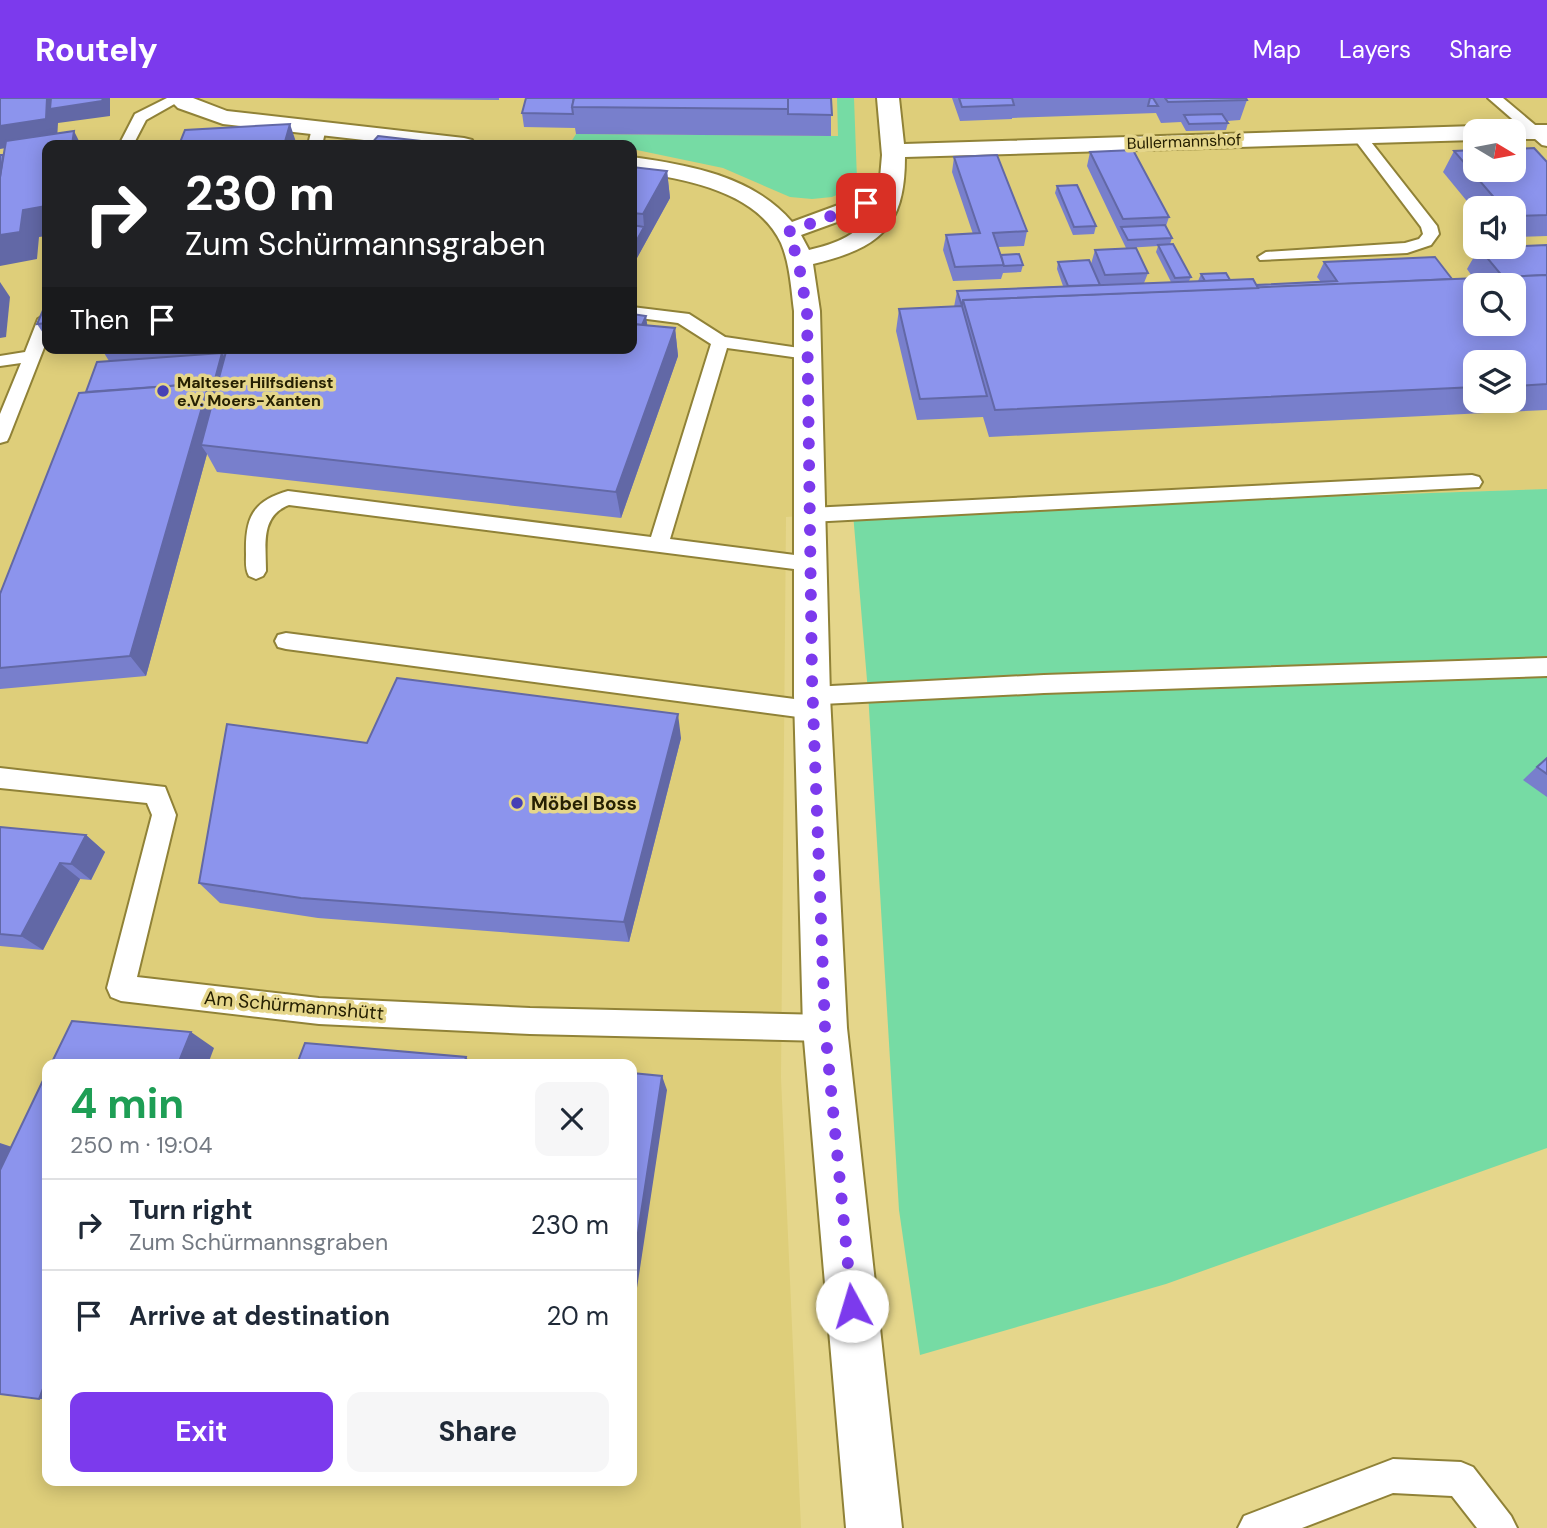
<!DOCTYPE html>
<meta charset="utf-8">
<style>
:root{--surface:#fff;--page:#f6f6f7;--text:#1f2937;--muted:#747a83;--line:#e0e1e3;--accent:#7c3aed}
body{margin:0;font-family:"DM Sans",sans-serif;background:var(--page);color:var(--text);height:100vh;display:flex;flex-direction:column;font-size:26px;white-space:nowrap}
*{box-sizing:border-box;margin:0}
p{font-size:23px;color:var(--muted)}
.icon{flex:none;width:38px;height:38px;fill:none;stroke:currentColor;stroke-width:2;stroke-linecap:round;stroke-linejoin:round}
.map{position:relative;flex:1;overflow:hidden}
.sheet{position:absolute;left:42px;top:961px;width:595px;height:427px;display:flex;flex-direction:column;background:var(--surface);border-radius:14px;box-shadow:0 4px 18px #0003}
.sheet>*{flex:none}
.top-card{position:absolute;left:42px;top:42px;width:595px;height:214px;border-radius:14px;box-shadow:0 4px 18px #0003;background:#202124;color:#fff;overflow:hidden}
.needle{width:46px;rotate:100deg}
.tools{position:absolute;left:1463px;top:21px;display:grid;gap:14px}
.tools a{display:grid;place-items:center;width:63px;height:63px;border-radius:14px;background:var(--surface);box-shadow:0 4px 18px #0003;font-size:35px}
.pin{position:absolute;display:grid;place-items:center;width:60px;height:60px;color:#fff;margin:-30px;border-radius:14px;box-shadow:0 4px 10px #0006}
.me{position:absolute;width:77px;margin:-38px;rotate:354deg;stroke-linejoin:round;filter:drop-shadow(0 0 5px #0008)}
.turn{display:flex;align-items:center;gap:24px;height:147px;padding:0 28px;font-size:32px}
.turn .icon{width:91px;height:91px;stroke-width:2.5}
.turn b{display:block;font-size:49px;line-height:60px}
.then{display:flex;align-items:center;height:66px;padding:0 28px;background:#0003;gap:14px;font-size:26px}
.round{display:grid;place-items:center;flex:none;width:74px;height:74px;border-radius:14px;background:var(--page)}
.summary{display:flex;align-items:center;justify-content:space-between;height:119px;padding:0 28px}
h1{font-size:42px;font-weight:700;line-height:52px;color:#1e9e55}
.primary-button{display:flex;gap:14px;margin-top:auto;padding:14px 28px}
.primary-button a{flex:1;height:80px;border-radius:14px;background:var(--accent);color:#fff;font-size:28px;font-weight:700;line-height:80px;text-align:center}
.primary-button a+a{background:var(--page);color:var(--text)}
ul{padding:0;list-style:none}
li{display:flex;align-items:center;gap:21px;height:91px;padding:0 28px;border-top:2px solid var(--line)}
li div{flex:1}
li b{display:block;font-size:26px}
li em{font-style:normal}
header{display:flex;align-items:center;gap:42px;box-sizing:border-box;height:98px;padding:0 35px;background:var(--accent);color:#fff}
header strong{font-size:33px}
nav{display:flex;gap:38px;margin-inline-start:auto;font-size:24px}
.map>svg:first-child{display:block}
.built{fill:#dece7a;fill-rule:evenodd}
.green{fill:#76dba4}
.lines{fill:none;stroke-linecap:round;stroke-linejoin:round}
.service-casing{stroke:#908237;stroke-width:4}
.minor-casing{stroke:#908237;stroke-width:4}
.service{fill:#fff;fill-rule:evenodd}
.minor{fill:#fff;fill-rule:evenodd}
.wall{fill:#787fcc;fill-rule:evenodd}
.shaded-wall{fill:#6268a6}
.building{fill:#8c94ed;stroke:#6268a6;stroke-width:2;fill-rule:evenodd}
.route{stroke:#7c3aed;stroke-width:12;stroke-dasharray:0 21.6}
.poi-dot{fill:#453fb5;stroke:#e5d68b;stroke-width:2.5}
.labels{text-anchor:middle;stroke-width:7;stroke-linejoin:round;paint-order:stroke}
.far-street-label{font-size:16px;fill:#262002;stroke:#e5d68b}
.far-poi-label{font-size:16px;font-weight:bold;fill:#262002;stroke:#e5d68b;text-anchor:start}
.poi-label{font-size:19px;font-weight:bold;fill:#262002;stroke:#e5d68b;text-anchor:start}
.street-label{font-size:19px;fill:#262002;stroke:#e5d68b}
</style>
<header>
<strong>Routely</strong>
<nav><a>Map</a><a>Layers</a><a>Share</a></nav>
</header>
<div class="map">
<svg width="1547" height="1430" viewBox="0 0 1547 1430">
<rect width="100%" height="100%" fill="#e5d68b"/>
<path class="built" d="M0 0H1547V391L853 415 786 419 781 980 801 1430H0ZM1475 33H1514V72H1475ZM47 47H632V250H47ZM1475 110H1514V149H1475ZM1475 187H1514V226H1475ZM1475 264H1514V303H1475ZM47 966H632V1382H47Z"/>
<g class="green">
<polygon points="837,0 854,0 857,82 848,92 832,99 812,101 790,99 723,70 632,51 632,47 571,44 576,36 838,38"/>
<polygon points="1547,391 1547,1050 1166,1186 920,1257 899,1112 868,594 853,415"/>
</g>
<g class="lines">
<g class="service-casing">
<g id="service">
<polygon points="167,0 185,0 146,22 133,47 119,47 135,16"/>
<polygon points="1488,0 1503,0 1547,37 1547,48 1542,47"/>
<polygon points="319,26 326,30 322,47 308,47 312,30"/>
<polygon points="1359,34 1364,35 1437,128 1439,136 1431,147 1407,155 1260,162 1258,159 1266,154 1405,145 1419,141 1423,136 1421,129 1352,38"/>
<path d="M632 209 689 216 725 239 813 252 816 256 807 261 727 250 670 441 810 459 817 461 820 466 817 471 810 473 289 407C260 418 266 447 266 473L263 478 256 481 249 478C245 471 246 464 246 456 245 421 252 403 288 393L651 439 711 246 678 225 632 219Z"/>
<polygon points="47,216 47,242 9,339 7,343 0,345 0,316 21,265 0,268 0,258 25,254 38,221"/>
<polygon points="1472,377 1479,379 1482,384 1479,389 810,424 803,422 800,417 803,412 810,410"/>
<polygon points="286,535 802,602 801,598 804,592 812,589 1044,577 1547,560 1547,578 1044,595 822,606 824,612 821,618 813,621 286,551 278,549 275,543 278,537"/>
<polygon points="0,670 165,689 176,717 137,879 319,900 530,910 825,917 835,921 839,930 835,939 825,943 530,936 319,926 121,903 111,899 107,890 152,717 147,705 0,690"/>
<polygon points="1393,1361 1461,1364 1473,1369 1511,1418 1517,1430 1477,1430 1452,1398 1393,1395 1302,1430 1238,1430 1244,1418"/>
</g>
</g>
<g class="minor-casing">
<g id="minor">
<polygon points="168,0 193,0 227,13 464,40 472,42 475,47 408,47 223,26 178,10"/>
<path d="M877 0H899L904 46 1475 28 1485 33H1475V42L905 59C905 130 879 150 813 166L820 213 830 598 847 930 902 1430H846L803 930 794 598V213C791 190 790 166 781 145 756 92 683 81 632 73V59C689 67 753 78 792 124L879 92 882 57ZM873 111C861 137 835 146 809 152L801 137Z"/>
<polygon points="1514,27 1547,27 1547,41 1514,41 1514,33 1503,33 1506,29"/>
</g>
</g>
<use href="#service" class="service"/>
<use href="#minor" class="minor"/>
</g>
<g class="wall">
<polygon points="276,0 499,0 499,2"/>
<polygon points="526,0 831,0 831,38 576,36 575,30 524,29 522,15"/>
<polygon points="952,0 1246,0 1247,2 1240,22 1227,23 1228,25 1226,32 1186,33 1181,24 1161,25 1156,15 1012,20 1012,21 960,23"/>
<polygon points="1454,53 1547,64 1547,138 1514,139 1514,110 1475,110 1475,113 1443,74"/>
<path d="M1090 54 1169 119 1166 128 1172 140 1170 146 1191 179 1189 183H1198L1201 176 1256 187 1321 184 1317 179 1324 164 1452 181H1474L1467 171 1479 150 1547 147V312L989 339 983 319 917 322 896 233 899 211 954 209 957 193 1063 188 1057 171 1058 164 1091 166 1095 152 1148 175 1144 185 1171 184 1156 154 1158 148 1126 150 1087 68ZM1475 264H1514V303H1475Z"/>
<polygon points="954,59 1027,133 1024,148 998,149 1001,157 1023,167 1021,174 1003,175 1001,181 953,183 943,152 946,137 973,136 952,74"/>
<polygon points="632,69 667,73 670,100 632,169"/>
<polygon points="1057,88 1096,128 1094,136 1073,137 1055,95"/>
<polygon points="47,203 47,241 37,226"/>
<polygon points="647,228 675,230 678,258 621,420 217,374 207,356 146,578 0,591 0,496 86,294 109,263 101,250 632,250"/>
<polygon points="53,250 97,250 55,253"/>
<polygon points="681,640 629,844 318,820 220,805 199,785 367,645"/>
<polygon points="1547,659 1547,699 1523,682"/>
<polygon points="0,729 86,737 105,754 91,782 80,781 43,852 0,848"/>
</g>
<g class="shaded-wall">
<polygon points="47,0 110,0 110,18 58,25 57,42 0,51 0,28"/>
<polygon points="290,26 297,47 284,47"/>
<polygon points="74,33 81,47 72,47"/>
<polygon points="667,73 670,100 632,169 632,151 644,129 643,116"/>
<polygon points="47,91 47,138 39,139 37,161 0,168 0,137 23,112"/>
<polygon points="0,184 10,199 6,239 0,240"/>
<polygon points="646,218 648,232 637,239"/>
<polygon points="675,230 678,258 621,420 616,394"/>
<polygon points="222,255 230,270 201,347 207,356 146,578 130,558 209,285"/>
<polygon points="678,616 681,640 629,844 624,824"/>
<polygon points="86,737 105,754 91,782 71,766"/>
<polygon points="60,765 80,781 43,852 21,838"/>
<polygon points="191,934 214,950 208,966 178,966"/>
<polygon points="466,959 471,966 464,966"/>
<polygon points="662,978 667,992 632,1223 632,1174"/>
<polygon points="0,1045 15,1050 0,1080"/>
<polygon points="47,1280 47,1301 39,1301"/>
</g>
<g class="building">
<polygon points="0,0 47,0 46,21 0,28"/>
<polygon points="51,0 103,0 102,3 50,11"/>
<polygon points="526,0 574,0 572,9 573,16 522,15"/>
<polygon points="574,0 788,0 788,11 572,9"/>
<polygon points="788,0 831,0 832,17 788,16"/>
<polygon points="959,0 1012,0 1014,7 962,9"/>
<polygon points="1150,0 1153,0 1158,8 1148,8"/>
<polygon points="1165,0 1246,0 1247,2 1168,4"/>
<polygon points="1222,16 1228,25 1189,26 1184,17"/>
<polygon points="290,26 284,47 179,47 185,32"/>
<polygon points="74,33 72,47 47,47 47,91 46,108 23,112 20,134 0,137 0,79 6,43"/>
<polygon points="378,38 456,47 370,47"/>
<polygon points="1534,50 1547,64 1547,117 1514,118 1514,110 1503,110 1454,53 1475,52 1475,72 1514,72 1514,51"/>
<polygon points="1133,52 1169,119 1123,121 1090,54"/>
<polygon points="0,57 3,57 0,79"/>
<polygon points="997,57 1027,133 993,135 1004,167 955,169 946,137 980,135 954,59"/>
<polygon points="632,69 667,73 643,116 632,115"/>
<polygon points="1077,87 1096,128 1074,129 1057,88"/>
<polygon points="632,127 644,129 632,151"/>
<polygon points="1165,127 1172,140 1128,142 1121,129"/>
<polygon points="1173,146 1191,179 1175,180 1158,147"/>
<polygon points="1547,147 1547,177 1503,179 1479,150"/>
<polygon points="1136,150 1148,175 1105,177 1095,152"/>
<polygon points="1019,156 1023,167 1004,168 1001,157"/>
<polygon points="1435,159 1452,181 1258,190 1256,187 1337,183 1324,164"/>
<polygon points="1089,162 1100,187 1068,188 1058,164"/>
<polygon points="1226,175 1230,182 1205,183 1201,176"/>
<path d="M1547 177V286L1514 288V264H1475V289L995 312 963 202ZM1475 187H1514V226H1475Z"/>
<polygon points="1253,181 1258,190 963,202 962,208 957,193"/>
<polygon points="47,203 47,225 37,226"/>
<polygon points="962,208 987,298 920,301 899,211"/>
<polygon points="632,216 646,218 642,227 632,226"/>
<polygon points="632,226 675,230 616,394 201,347 227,250 632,250"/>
<polygon points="222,255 212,292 209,285 86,294 97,264"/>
<polygon points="209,285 130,558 0,570 0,496 79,295"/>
<polygon points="397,580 678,616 624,824 301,800 199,785 227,626 367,645"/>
<polygon points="1547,660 1547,676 1537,669"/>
<polygon points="0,729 86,737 71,766 60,765 21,838 0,836"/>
<polygon points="72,923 191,934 178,966 51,966"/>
<polygon points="305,945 466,959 464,966 297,966"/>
<polygon points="47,974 47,1280 39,1301 0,1296 0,1072"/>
<polygon points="632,975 662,978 632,1174"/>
</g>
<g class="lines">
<polyline class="route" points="852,1208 825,930 812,581 807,213 798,162 788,134 866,105"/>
</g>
<g class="poi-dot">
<circle cx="163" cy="293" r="7"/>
<circle cx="517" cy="705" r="7"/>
</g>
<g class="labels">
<g class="far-street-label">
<text transform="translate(1184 43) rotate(-2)" y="6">Bullermannshof</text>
</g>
<g class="far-poi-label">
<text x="177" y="290">Malteser Hilfsdienst<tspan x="177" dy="18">e.V. Moers-Xanten</tspan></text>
</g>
<g class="poi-label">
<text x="531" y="712">Möbel Boss</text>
</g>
<g class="street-label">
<text transform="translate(294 907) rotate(5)" y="7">Am Schürmannshütt</text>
</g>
</g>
</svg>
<div class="tools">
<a><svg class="needle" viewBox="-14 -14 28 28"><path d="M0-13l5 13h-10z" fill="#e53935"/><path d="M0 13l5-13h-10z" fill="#747a83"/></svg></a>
<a><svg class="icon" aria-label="sound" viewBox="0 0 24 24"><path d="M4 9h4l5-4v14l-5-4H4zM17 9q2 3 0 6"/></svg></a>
<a><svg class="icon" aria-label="search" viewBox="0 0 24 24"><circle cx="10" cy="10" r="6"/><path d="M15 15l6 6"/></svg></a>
<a><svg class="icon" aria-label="layers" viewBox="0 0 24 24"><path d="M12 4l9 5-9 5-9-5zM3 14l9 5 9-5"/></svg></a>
</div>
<div class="pin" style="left:866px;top:105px;background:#d93025"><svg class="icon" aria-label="arrive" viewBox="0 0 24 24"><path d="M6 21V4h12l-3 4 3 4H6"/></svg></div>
<svg class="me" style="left:852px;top:1208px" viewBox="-20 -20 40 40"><circle r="19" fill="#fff"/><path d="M0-13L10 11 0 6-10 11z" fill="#7c3aed"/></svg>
<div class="top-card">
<div class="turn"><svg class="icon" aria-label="right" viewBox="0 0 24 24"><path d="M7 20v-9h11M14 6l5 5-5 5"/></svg><div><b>230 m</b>Zum Schürmannsgraben</div></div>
<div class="then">Then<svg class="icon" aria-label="arrive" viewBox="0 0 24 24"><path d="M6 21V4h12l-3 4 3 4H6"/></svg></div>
</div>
<section class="sheet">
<div class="summary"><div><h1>4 min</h1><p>250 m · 19:04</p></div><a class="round"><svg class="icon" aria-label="close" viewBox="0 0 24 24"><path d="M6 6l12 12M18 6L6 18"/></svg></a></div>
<ul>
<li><svg class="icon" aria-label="right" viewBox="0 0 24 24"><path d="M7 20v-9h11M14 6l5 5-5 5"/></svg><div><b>Turn right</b><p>Zum Schürmannsgraben</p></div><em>230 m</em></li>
<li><svg class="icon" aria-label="arrive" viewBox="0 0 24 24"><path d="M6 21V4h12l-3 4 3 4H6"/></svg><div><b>Arrive at destination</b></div><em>20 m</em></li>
</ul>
<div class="primary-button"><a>Exit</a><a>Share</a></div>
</section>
</div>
